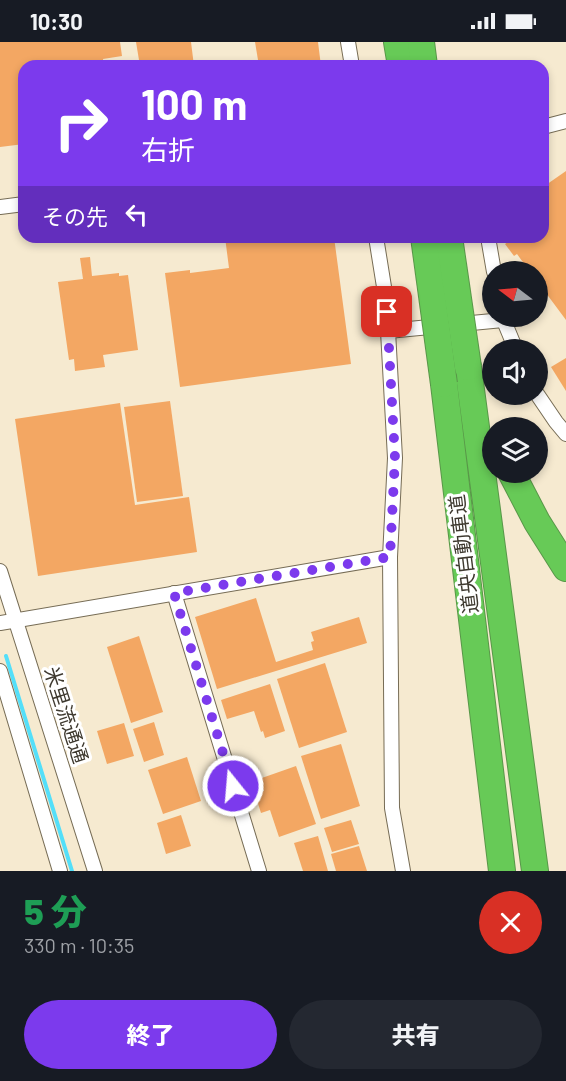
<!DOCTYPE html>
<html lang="ja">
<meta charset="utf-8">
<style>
:root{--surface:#171b24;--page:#242831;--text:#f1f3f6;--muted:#9ea1a6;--accent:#7c3aed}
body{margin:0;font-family:Barlow,"Noto Sans JP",sans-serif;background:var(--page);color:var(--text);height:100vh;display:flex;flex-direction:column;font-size:22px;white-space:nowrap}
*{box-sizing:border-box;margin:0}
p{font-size:20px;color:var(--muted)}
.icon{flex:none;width:33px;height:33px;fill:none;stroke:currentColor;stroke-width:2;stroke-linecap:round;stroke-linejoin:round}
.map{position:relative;height:829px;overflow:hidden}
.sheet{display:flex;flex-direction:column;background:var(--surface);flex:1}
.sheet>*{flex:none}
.guide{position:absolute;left:18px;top:18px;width:531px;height:183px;border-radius:18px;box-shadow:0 3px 9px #0003;background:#7c3aed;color:#fff;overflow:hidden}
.needle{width:39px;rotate:286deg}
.controls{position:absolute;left:482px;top:219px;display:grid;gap:12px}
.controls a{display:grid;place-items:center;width:66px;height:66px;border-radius:50%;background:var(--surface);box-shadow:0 3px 9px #0003;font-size:30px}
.pin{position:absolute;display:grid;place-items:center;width:51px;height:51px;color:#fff;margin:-26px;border-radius:12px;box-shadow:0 3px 9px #0006}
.me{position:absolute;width:66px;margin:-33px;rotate:343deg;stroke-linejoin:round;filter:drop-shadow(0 0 4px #0008)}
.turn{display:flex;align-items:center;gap:21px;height:126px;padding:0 24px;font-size:27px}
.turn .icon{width:78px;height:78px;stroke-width:2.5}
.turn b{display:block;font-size:42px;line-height:51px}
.then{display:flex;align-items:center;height:57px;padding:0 24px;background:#0003;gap:12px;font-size:22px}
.round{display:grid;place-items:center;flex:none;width:63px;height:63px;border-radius:32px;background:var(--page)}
.headline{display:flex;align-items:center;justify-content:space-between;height:102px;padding:0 24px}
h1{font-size:36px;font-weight:800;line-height:45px;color:#1e9e55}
.cta{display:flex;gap:12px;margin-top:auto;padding:12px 24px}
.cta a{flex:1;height:69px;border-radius:36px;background:var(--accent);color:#fff;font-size:24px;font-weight:800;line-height:69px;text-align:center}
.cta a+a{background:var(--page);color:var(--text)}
.status{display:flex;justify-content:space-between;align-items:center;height:42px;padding:0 30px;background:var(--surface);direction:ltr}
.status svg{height:16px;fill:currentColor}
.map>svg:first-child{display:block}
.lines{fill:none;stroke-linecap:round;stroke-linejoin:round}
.stream{stroke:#54dff9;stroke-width:4}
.building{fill:#f3a763}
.minor-casing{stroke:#766c55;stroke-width:16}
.motorway-casing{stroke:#599749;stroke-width:28}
.minor{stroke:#fff;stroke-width:14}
.motorway{stroke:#67ca57;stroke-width:26}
.motorway-bridge-casing{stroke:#599749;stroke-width:28;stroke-linecap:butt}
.motorway-bridge{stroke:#67ca57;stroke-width:26}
.route{stroke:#7c3aed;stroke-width:10;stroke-dasharray:0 18}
.labels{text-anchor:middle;stroke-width:6;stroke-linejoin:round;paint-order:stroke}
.street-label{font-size:20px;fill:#3e392f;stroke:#fff}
</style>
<div class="status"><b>10:30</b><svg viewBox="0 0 49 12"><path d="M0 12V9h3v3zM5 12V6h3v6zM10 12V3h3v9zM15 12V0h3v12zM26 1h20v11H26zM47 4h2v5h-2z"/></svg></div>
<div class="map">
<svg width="566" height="829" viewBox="0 0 566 829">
<rect width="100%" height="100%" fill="#f6ead0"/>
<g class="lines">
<polyline class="stream" points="6,614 72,829"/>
</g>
<g class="building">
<polygon points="0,0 120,0 122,14 103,17 104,24 24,24 24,102 0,105"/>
<polygon points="136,0 191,0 194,24 140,24"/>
<polygon points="255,0 318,0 321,24 259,24"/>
<polygon points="566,129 566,278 537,239 537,230 530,230 517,212 514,214 505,202 515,195 543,195 543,145"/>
<polygon points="225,195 334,195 351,322 180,345 165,231 190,228 190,231 229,226"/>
<polygon points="90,215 92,234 119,231 119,234 128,233 138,308 103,313 105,325 75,329 74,317 69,318 58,240 83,237 80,216"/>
<polygon points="566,316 566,349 551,325"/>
<polygon points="170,359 183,454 137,460 124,365"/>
<polygon points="120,361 135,463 189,455 197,510 38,534 15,377"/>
<polygon points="256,556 276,620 313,608 311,600 314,599 311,590 359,575 367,601 217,647 195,575"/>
<polygon points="139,594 163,670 131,681 107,605"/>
<polygon points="325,621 347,690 299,706 277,637"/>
<polygon points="270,642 285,689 265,696 263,689 261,690 254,669 227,677 221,658"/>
<polygon points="154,680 164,713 144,720 133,687"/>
<polygon points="124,681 134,714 107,722 97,689"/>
<polygon points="341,702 360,764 321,777 301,714"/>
<polygon points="187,715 201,759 163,772 148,728"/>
<polygon points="296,724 316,782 279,795 270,768 261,771 255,752 264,749 259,737"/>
<polygon points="181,773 191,804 166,812 157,781"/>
<polygon points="351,778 359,802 332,810 324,786"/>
<polygon points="318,794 328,829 303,829 294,801"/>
<polygon points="359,804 367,829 336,829 331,812"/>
</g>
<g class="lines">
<g class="minor-casing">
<g id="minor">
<polyline points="348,0 352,24"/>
<polyline points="543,85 566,79"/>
<polyline points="0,165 24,162"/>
<polyline points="376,195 385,251 388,289 395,416 390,515 392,766 403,829"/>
<polyline points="488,195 494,230"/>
<polyline points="502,274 516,308"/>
<polyline points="388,289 503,278"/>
<polyline points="537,352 556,380 566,392"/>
<polyline points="0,529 95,829"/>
<polyline points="174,551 259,829"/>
<polyline points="0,581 390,515"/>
<polyline points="0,629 60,829"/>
</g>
</g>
<g class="motorway-casing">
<g id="motorway">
<polyline points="397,0 401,24"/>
<polyline points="421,0 424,24"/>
<polyline points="468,325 535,829"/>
<polyline points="444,342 502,829"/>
<polyline points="511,430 537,480 566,526"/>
</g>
</g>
<use href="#minor" class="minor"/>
<use href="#motorway" class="motorway"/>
<g class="motorway-bridge-casing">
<g id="motorway-bridge">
<polyline points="424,195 444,342"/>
<polyline points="449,195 468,325"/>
</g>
</g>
<use href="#motorway-bridge" class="motorway-bridge"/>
</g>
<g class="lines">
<polyline class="route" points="233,744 174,551 390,515 395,416 387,270"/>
</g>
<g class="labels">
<g class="street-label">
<text transform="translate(464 512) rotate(-97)" y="7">道央自動車道</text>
<text transform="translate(66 673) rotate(72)" y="7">米里流通通</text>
</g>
</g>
</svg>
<div class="controls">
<a><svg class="needle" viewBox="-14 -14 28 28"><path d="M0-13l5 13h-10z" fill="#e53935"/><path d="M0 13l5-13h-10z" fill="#9ea1a6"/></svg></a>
<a><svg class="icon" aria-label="sound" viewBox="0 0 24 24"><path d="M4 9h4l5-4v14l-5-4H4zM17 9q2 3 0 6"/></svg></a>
<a><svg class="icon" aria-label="layers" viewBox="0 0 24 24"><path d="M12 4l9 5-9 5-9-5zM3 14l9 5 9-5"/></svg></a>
</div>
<div class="pin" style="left:387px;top:270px;background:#d93025"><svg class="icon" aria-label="arrive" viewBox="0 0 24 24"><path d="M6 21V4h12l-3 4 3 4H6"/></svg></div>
<svg class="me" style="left:233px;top:744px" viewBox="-20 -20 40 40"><circle r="17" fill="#7c3aed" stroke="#fff" stroke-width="3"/><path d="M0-11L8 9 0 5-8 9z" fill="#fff"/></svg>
<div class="guide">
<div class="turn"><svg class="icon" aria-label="right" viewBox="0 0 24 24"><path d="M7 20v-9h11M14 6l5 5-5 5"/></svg><div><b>100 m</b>右折</div></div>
<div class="then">その先<svg class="icon" aria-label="left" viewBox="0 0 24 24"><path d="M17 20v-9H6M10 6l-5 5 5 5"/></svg></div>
</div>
</div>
<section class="sheet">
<div class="headline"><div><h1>5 分</h1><p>330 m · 10:35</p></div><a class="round" style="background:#d93025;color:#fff"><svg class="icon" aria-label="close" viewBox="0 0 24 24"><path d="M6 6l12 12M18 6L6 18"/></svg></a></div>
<div class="cta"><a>終了</a><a>共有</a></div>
</section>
